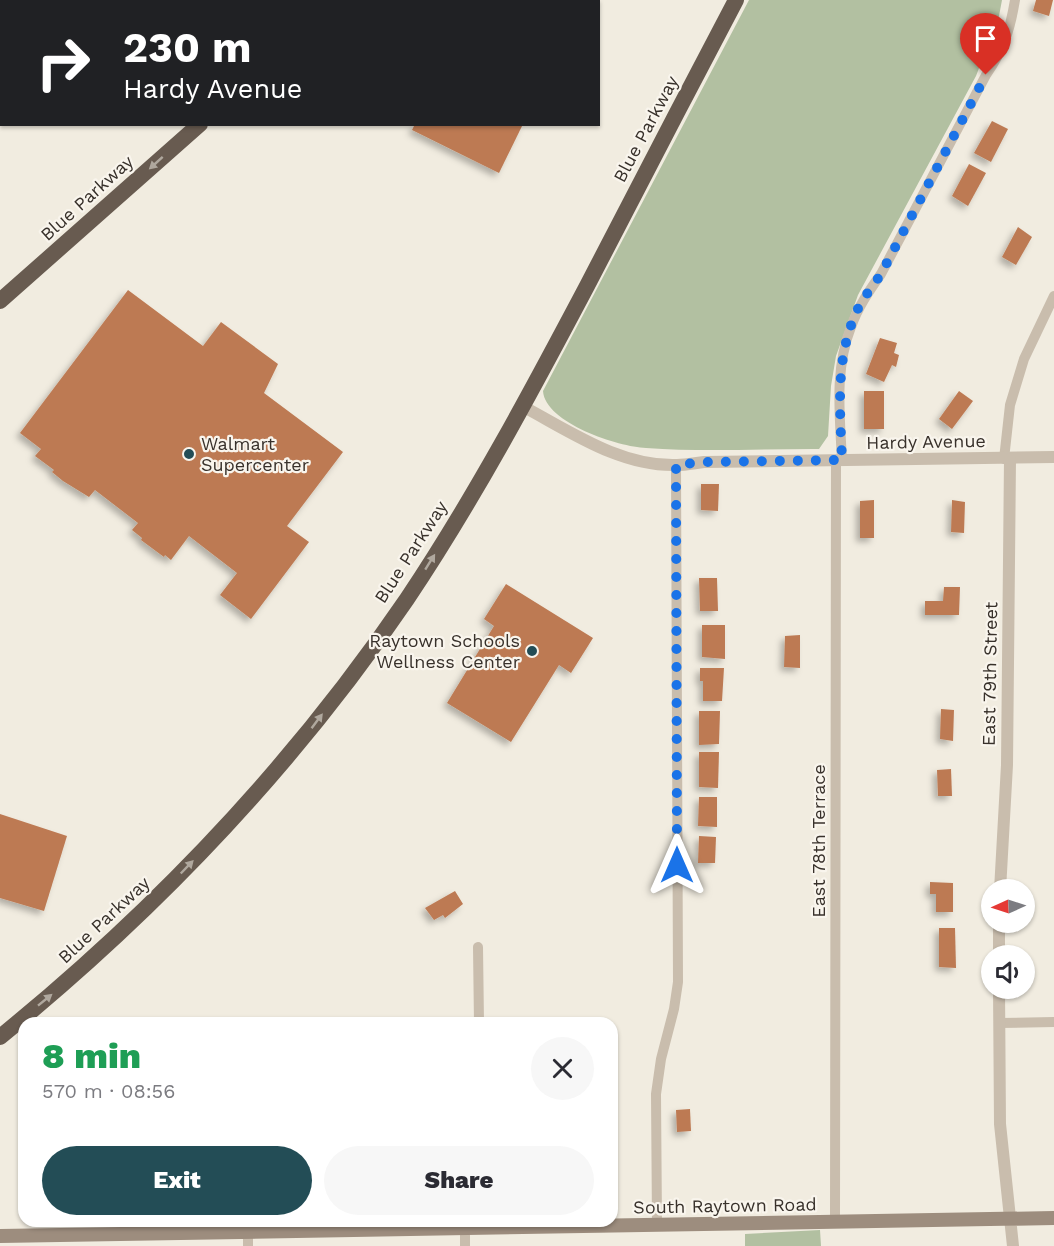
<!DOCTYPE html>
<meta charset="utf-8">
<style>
:root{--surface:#fff;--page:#f7f7f7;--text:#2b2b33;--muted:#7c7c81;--accent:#234d56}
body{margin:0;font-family:"Work Sans",sans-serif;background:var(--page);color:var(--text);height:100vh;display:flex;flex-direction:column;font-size:22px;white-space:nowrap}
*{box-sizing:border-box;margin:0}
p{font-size:20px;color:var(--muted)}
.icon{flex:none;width:33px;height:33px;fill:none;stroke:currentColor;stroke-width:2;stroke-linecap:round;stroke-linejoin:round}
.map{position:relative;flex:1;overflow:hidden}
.details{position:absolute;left:18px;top:1017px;width:600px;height:210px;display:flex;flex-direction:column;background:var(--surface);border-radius:18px;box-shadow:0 2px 4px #0004}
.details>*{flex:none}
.banner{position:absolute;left:0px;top:0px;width:600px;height:126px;box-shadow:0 2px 4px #0004;background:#202124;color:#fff;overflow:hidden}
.needle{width:39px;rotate:267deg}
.tools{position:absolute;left:981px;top:879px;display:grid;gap:12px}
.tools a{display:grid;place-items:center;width:54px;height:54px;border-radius:50%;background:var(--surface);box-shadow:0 2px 4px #0004;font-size:30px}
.pin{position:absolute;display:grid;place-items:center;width:51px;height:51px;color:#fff;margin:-62px -26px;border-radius:50% 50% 50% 0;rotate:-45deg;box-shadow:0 0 6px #0007}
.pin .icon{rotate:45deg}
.me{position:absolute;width:66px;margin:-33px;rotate:0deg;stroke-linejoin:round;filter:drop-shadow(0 0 4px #0008)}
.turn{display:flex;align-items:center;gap:21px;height:126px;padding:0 24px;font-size:27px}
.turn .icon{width:78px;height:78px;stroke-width:2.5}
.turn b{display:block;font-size:42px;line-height:51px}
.round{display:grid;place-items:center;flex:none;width:63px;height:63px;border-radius:32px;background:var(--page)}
.headline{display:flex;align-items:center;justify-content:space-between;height:102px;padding:0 24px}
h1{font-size:36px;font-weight:800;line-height:45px;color:#1e9e55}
.primary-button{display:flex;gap:12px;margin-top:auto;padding:12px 24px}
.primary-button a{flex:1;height:69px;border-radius:36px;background:var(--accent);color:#fff;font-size:24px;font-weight:800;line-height:69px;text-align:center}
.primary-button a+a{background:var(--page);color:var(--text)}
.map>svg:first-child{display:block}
.green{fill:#b2c0a1}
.building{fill:#bd7a53;filter:url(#shadow)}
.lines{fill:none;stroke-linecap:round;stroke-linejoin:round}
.minor{stroke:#c9bdad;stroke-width:10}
.tertiary{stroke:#c9bdad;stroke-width:12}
.secondary{stroke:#9d8d7e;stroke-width:14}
.trunk{stroke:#685b50;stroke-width:16}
.oneway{fill:#b0a89e}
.route{stroke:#1a73e8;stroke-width:10;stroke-dasharray:0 18}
.poi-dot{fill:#234d56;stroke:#f9f5ed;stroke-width:2}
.labels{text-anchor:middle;stroke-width:4.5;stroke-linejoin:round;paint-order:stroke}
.street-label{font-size:18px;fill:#38312b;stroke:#f9f5ed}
.poi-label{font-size:18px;fill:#38312b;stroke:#f9f5ed;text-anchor:start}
</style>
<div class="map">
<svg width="1054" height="1246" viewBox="0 0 1054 1246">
<defs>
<filter id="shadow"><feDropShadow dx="-4" dy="4" stdDeviation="3" flood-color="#0004"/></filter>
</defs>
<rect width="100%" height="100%" fill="#f1ece0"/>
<g class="green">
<path d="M749 0H1002L999 16 976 76 858 295 836 356 831 386 828 436 819 449H813C758 449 701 452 646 448 619 447 545 423 543 391Z"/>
<polygon points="820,1230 821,1246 745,1246 745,1234"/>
</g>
<g class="building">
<polygon points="1036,0 1053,0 1049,16 1033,11"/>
<polygon points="992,121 1008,129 991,162 974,153"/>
<polygon points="415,124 523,124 499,173 412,130"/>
<polygon points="969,164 986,173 968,206 952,196"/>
<polygon points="1018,227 1032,237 1016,265 1002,257"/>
<polygon points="128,290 203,346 221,322 278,364 264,393 343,452 287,526 309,542 251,619 220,595 237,573 189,536 171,560 165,555 164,557 141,540 142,538 132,530 138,523 95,490 89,497 63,481 52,472 54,470 35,456 41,449 20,433"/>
<polygon points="880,338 897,343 894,353 899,355 896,367 892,365 884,382 866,374"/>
<rect x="864" y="391" width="20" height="38"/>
<polygon points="959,391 973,401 952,429 939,419"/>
<polygon points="701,484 719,484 718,511 701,510"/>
<polygon points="874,500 874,538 860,538 860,501"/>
<polygon points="952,500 965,502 964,533 951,532"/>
<polygon points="699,578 717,578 718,611 700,611"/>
<polygon points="506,584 593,638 571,673 559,665 511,742 447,703 494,626 484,619"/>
<polygon points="944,587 960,587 959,615 925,615 925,601 943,601"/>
<polygon points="702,625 725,625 725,659 702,657"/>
<polygon points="800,635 800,668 784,667 785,636"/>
<polygon points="700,668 724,668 722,701 703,701 703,681 700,681"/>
<polygon points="941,709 954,710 953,741 940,739"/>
<polygon points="699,711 720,711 719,744 699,745"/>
<polygon points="699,752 719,752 718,788 699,787"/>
<polygon points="951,769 952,796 938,796 937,770"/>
<polygon points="699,797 717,797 717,827 698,826"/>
<polygon points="0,814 67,836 44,911 0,898"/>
<polygon points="699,836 716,837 715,863 698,863"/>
<polygon points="930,882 953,883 953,912 936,912 936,894 930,894"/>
<polygon points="455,891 463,904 445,918 443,915 434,920 425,908"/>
<polygon points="939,928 955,928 956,968 939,967"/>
<polygon points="690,1109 691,1131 677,1132 676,1110"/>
</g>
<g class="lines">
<g class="minor">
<polyline points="1004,459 1010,405 1024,359 1054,296"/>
<path d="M842 461C840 416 834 370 851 327 858 307 869 291 881 274L986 75C1004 49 1010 30 1015 0"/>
<polyline points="478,947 479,1023"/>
<polyline points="999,1023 1054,1022"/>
<polyline points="835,1222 836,461"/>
<polyline points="657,1225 656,1094 661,1059 674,1009 678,982 676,465"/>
<polyline points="248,1246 248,1232"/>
<polyline points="465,1246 465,1228"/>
</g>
<g class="tertiary">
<path d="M524 407C571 432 621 467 677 465 686 465 695 463 704 462L1054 457"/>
<polyline points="1000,890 1007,765 1010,459"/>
<polyline points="999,956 999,922"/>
<polyline points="999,988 1000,1124 1013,1246"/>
</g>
<polyline class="secondary" points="0,1236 1054,1218"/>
<g class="trunk">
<polyline points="339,2 340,0"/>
<polyline points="0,301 200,124"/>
<path d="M0 1037C155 911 294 765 407 599 474 499 531 392 587 286 636 191 686 95 736 0"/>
</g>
</g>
<defs><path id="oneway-solid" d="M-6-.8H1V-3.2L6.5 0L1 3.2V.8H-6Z" transform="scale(1.5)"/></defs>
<g class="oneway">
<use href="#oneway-solid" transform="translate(156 163) rotate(138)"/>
<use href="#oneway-solid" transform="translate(430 562) rotate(-58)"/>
<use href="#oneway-solid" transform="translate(317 721) rotate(-53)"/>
<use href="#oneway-solid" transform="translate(187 867) rotate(-46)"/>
<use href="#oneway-solid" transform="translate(45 1000) rotate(-39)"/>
</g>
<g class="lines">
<path class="route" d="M677 865 676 465 705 462 842 460C840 406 834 351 862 301 868 292 875 283 881 274L986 75"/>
</g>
<g class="poi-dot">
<circle cx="189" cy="454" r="6"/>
<circle cx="532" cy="651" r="6"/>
</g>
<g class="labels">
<g class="street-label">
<text transform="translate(646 129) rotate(-62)" y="6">Blue Parkway</text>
<text transform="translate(87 198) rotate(-42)" y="6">Blue Parkway</text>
<text transform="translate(926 442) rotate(-1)" y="6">Hardy Avenue</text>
<text transform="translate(411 552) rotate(-57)" y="6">Blue Parkway</text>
<text transform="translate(990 674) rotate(-89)" y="6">East 79th Street</text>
<text transform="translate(819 841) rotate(-90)" y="6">East 78th Terrace</text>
<text transform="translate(104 920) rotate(-43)" y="6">Blue Parkway</text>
<text transform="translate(725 1206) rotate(-1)" y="6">South Raytown Road</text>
</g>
<g class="poi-label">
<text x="201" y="450">Walmart<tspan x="201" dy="21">Supercenter</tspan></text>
<text x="520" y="647" text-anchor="end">Raytown Schools<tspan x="520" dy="21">Wellness Center</tspan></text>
</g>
</g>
</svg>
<div class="tools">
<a><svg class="needle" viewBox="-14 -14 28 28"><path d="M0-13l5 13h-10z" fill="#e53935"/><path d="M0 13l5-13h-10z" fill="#7c7c81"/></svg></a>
<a><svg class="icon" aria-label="sound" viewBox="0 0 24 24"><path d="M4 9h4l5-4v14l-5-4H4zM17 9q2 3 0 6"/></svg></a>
</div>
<div class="pin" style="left:986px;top:75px;background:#d93025"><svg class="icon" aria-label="arrive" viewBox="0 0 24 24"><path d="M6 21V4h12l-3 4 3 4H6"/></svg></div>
<svg class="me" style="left:677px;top:865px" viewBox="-20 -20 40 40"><path d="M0-17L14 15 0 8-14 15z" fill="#1a73e8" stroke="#fff" stroke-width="4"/></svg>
<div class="banner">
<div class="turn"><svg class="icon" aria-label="right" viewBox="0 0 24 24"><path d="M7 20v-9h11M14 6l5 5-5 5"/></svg><div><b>230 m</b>Hardy Avenue</div></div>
</div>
<section class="details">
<div class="headline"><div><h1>8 min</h1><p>570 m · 08:56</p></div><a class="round"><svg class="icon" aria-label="close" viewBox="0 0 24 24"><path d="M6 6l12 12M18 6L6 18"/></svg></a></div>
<div class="primary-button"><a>Exit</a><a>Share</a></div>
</section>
</div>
